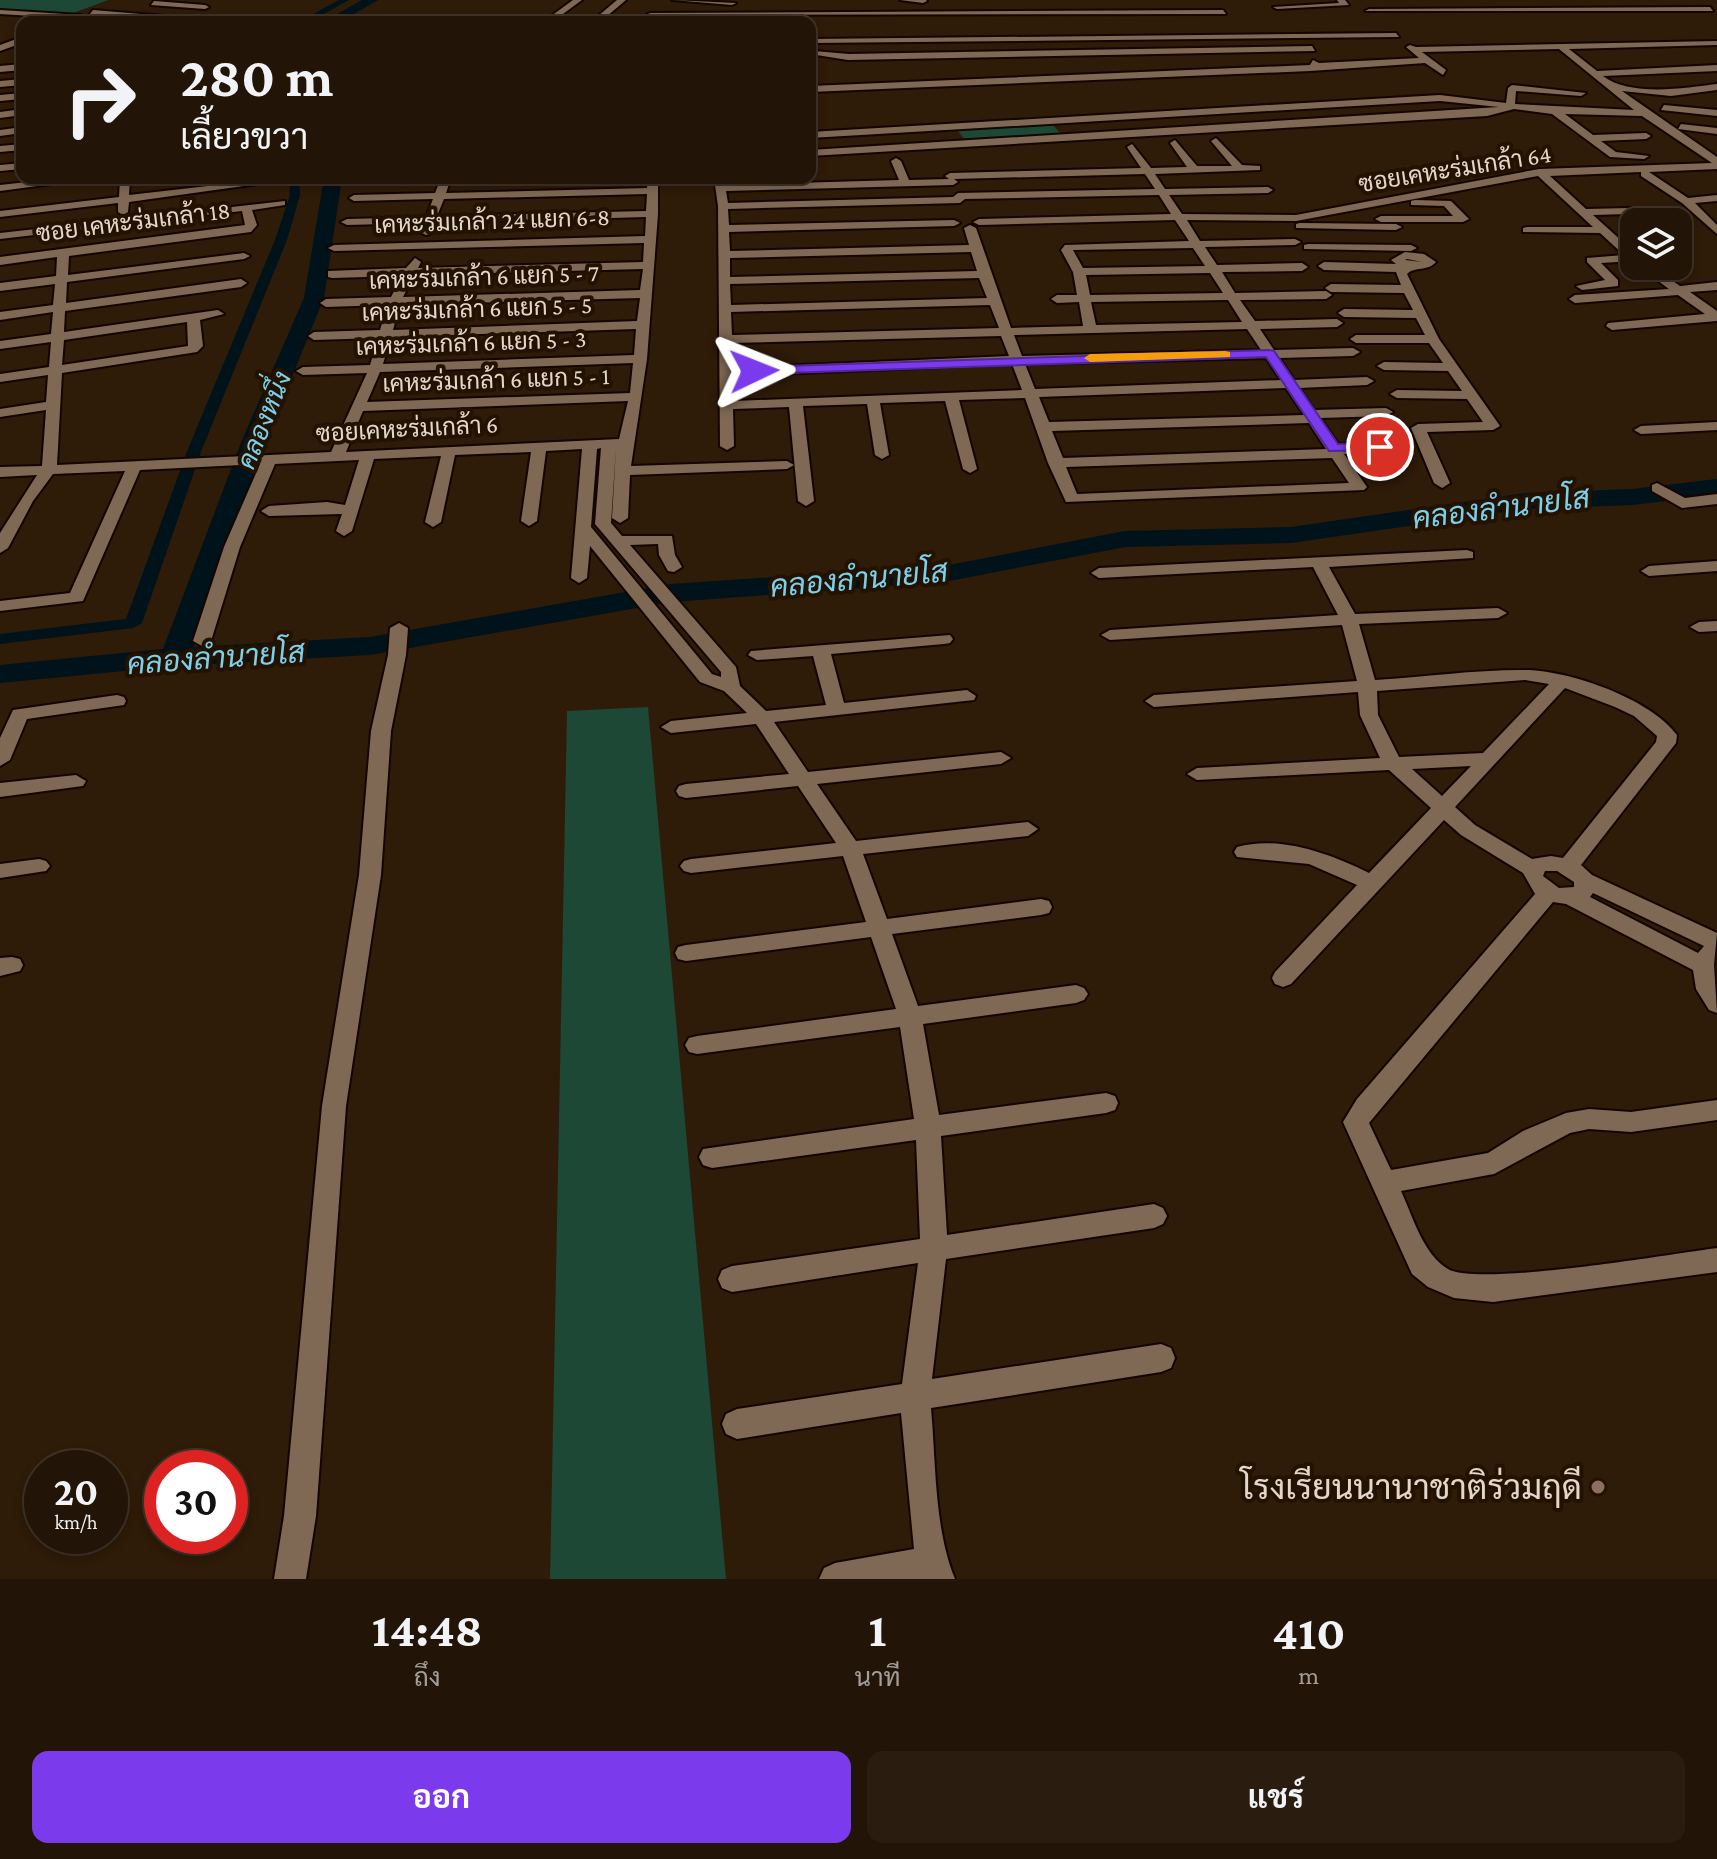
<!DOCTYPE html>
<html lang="th">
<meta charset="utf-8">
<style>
:root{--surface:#221406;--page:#2a1d10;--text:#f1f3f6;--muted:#a29e9b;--line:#3f3328;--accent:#7c3aed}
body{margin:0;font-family:"Crimson Pro",Sarabun,serif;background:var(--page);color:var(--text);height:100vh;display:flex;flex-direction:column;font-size:30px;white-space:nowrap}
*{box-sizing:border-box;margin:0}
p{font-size:26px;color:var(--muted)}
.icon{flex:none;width:44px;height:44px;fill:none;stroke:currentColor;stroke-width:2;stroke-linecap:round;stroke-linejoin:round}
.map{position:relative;height:1579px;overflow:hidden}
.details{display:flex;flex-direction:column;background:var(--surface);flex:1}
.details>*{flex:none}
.guide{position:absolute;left:16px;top:16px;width:800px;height:168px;border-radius:16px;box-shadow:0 4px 12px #0003,0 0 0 2px var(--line);background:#221406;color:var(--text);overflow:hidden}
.tools{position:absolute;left:1620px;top:208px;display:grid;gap:16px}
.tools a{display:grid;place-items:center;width:72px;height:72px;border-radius:16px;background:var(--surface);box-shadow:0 4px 12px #0003,0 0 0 2px var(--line);font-size:40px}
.speed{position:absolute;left:24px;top:1450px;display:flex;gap:16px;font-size:40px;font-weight:700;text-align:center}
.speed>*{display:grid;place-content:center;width:104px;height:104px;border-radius:50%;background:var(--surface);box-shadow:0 4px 12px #0003,0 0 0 2px var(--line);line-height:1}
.speed small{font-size:20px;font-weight:400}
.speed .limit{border:12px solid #d22;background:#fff;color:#111}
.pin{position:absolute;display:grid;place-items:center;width:68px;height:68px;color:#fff;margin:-34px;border:4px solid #fff;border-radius:50%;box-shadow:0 2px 8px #0007}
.me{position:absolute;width:88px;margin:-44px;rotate:88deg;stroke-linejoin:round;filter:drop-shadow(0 0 6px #0008)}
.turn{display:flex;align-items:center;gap:28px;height:168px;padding:0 32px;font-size:36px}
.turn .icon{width:104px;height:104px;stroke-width:2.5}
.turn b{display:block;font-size:56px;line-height:68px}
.eta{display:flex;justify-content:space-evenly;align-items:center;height:136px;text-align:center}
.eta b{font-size:48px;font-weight:700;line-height:56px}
.cta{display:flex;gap:16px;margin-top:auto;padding:16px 32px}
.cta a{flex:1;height:92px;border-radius:16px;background:var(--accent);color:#fff;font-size:32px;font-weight:700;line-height:92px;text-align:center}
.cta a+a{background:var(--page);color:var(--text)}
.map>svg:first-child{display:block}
.green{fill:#1c4835}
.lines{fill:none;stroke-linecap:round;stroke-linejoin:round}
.canal{fill:#00121a;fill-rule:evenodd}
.river{fill:#00121a;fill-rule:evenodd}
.minor-casing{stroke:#150500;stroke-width:4}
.minor{fill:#7f6954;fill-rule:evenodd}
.route{fill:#7c3aed;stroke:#51269a;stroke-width:2}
.slow{fill:#f59e0b}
.education-dot{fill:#8d6e63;stroke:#241201;stroke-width:3}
.labels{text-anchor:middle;stroke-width:8;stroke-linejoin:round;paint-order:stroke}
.far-street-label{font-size:24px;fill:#e3d6ca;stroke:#241201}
.far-water-label{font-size:26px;font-style:italic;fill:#7bd1ed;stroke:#241201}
.water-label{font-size:30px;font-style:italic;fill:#7bd1ed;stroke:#241201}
.near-poi-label{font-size:34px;fill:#e3d6ca;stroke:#241201;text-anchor:end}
</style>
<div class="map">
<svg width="1717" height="1579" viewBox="0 0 1717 1579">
<rect width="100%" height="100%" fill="#2e1b08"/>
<g class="green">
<polygon points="0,0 108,0 71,14 0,10"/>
<polygon points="1049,121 1061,134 965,140 955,127"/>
<polygon points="648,707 726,1579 550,1579 567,711"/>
</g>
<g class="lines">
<g class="canal">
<polygon points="339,0 349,0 309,22 299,22"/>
<polygon points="289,178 299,178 300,195 287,240 202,449 142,623 133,628 0,644 0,634 126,619 188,449 275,240 290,195"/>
</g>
<g class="river">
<polygon points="362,0 378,0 340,22 323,22"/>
<polygon points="324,178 342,178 324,298 266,440 194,647 370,637 671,584 944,566 1125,531 1291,527 1526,493 1632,489 1717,479 1717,495 1632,505 1526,509 1291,543 1125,547 944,582 671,602 370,655 175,666 0,683 0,665 163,649 242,440 304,298"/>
</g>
<g class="minor-casing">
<g id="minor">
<polygon points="573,0 582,0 552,22 543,22"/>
<polygon points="617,0 626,0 600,22 591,22"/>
<polygon points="672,0 736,3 732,5"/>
<polygon points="900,0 926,0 927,1 923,3"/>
<polygon points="1337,0 1345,0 1349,5 1277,9 1273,7 1339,3"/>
<polygon points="154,1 205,5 209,7 205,9 151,5"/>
<polygon points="1710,7 1713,11 1365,11 1369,9"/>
<polygon points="0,10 81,15 85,17 81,19 0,14"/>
<polygon points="93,10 177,17 181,19 177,21 90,14"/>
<polygon points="1223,10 1226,14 646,15 650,13"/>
<polygon points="448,16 452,18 451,22 342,22"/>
<polygon points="1396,33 1399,37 810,43 810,39"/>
<polygon points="19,38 22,38 22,43 0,51 0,45"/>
<path d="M1717 41V45L1569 49 1597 71 1717 65V71L1603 76C1630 97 1685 88 1717 84V90L1671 96 1622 91 1717 157V169L1649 172 1688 198 1717 195V201L1695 203 1717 225V234L1682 203 1641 176V172L1550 176 1586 209 1630 208 1635 211 1630 214 1593 215 1634 252V261L1601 263 1618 280V286L1582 290 1576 286 1605 280 1587 262V258L1624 255 1600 233 1523 232V228L1527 227H1593L1538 176 1296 221 1187 220 1200 241 1295 239 1301 242 1295 245 1205 247 1217 265 1302 263 1308 267 1302 271 1222 272 1235 293 1326 291 1332 295 1326 299 1240 300 1255 321 1337 319 1343 323 1337 327 1260 329 1274 350 1353 348 1360 352 1353 356 1279 358 1294 380 1367 377 1374 381 1367 385 1299 388 1314 410 1386 408 1393 412 1386 416 1320 418 1338 444 1380 443 1387 447 1380 451 1344 454 1367 487 1364 490 1066 502 1048 463 1025 398 959 400 977 469 970 473 963 469 945 401 880 403 889 455 882 459 875 455 867 404 803 406 814 501 806 506 798 501 789 407 733 409 734 446 727 450 720 446 718 206 714 178H724L725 185 899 180 891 161 896 158 901 161 909 180 949 179 945 176 950 173 1141 168 1127 147 1132 144 1151 168 1187 167 1170 143 1175 140 1197 166H1232L1211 141 1216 138 1242 165 1260 166V170L1155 174 1165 189 1268 187 1273 190 1268 193 1169 195 1182 214 1296 215 1539 169 1712 163 1642 116 1565 114 1593 135 1646 133 1651 136 1646 139 1601 141 1616 152 1649 156 1644 159 1610 157 1552 114 1514 109 1487 116 810 156V150L1499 107 1440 101 810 138V132L1440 95 1506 103 1508 88 1512 85 1586 93 1581 96 1516 91 1515 104 1634 110 1559 49 1422 52 1446 70 1443 75 1425 63 1310 71 810 92V86L1310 65 1313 60 1319 63 1419 58 1406 47 1410 45 1416 47ZM1145 174 1155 189 958 193 953 197 728 203 726 191 953 185 958 182 954 179ZM1159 195 1171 214 979 219 973 222 979 225 1175 220 1189 241 1065 245 1061 250 1073 272 1077 295H1057L1051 299 1057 303 1079 302 1083 326 1011 328 976 228 970 225 964 228 969 245 730 251 729 232 954 226 960 223 954 220 729 225 728 209 960 203 965 199ZM1193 248 1205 266 1083 268 1073 250ZM971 252 977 271 730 277V258ZM1210 273 1223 293 1090 295 1086 275ZM979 278 987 298 731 305 730 284ZM1228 300 1242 322 1096 325 1091 302ZM990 305 999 328 732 335 731 312ZM1247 329 1261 350 1022 356 1014 335ZM1001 336 1009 356 732 368V343ZM1266 358 1281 380 1035 389 1025 364ZM1012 364 1022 390 733 401V376ZM1286 388 1304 415 1049 422 1039 397ZM1309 423 1326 449 1063 458 1052 431ZM1332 458 1349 483 1077 494 1066 467Z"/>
<polygon points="1312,46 1315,51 848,60 810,54 814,51 849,54"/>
<polygon points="22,64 22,70 0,72 0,66"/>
<polygon points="22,79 22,85 0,87 0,81"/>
<polygon points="22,93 22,99 0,101 0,95"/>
<polygon points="1664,105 1717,110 1717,116 1661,110"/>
<polygon points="22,109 22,115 0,118 0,112"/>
<polygon points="1681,124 1717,128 1717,134 1678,129"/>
<polygon points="22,127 22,133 0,136 0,130"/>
<polygon points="22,144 22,150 0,152 0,146"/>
<polygon points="22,163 22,169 0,171 0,165"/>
<polygon points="63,178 97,178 0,191 0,185"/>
<polygon points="120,178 130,178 129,195 268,179 273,182 129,202 128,212 123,215 118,212 118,203 0,217 0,211 119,197"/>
<path d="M441 178H451L446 193 647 188 648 178H658V214L647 359 631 466 787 461 794 465 787 469 630 475 628 518 620 523 612 518 616 448 611 523 622 536H672L675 555 682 567 674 572 668 571 659 555 658 544 630 545 736 667 740 686 766 711 826 705 813 656 757 660 748 655 751 651 950 635 953 639 950 643 944 644 831 654 844 703 967 690 976 696 974 700 774 722 808 772 1001 752 1011 758 1001 764 817 784 856 841 1028 822 1038 829 1028 836 863 854 887 919 1041 899 1049 901 1052 907 1049 913 1041 915 892 934 918 1006 1076 985 1084 988 1088 994 1084 1000 1076 1003 923 1024 939 1115 1106 1093 1115 1096 1118 1103 1115 1110 1106 1113 941 1136 947 1235 1154 1204 1163 1208 1167 1216 1163 1224 1154 1228 946 1259 932 1379 1161 1344 1171 1348 1175 1358 1171 1368 1161 1372 931 1408C936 1463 934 1528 955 1579H819L824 1568 835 1563 914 1549 901 1413 737 1439 726 1434 722 1424 726 1414 737 1409 902 1384 918 1263 732 1292 722 1288 718 1279 722 1270 732 1266 920 1239 916 1140 712 1168 703 1165 699 1157 703 1149 914 1119 900 1027 697 1054 689 1052 685 1045 689 1038 697 1036 896 1009 871 937 686 961 678 959 675 953 678 947 686 945 866 922 843 856 691 873 684 871 680 866 684 861 691 859 836 843 798 786 686 798 679 796 676 791 679 786 686 784 789 774 756 724 671 733 661 727 671 721 747 713 724 691 700 682 590 546 587 578 579 583 571 578 582 449 546 451 537 521 529 526 521 521 531 452 455 455 441 522 433 527 425 522 441 456 374 459 352 531 344 536 336 531 342 514 269 516 261 511 269 506 327 502 345 505 359 460 275 464 240 547 211 641 202 646 193 641 224 547 260 464 140 470 83 601 0 611V601L70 593 125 471 53 474 33 501 8 548 0 553V533L37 475 0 477V467L42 466 46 410 0 417V409L46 402 48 375 0 382V374L49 367 51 342 0 349V341L51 334 53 312 0 320V312L53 305 55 284 0 291V283L56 276 57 257 0 265V257L245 225 242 211 0 239V233L285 201V205L252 210 257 225 251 232 69 256 68 275 244 253 250 256 244 259 67 282 66 303 241 279 247 283 241 287 65 311 64 332 218 310 224 314 200 320 203 346 197 352 62 373 57 465 331 452 367 373 303 375 296 371 303 367 370 365 378 338 314 340 308 336 314 332 380 330 387 305 326 307 320 303 326 299 391 297 402 276 332 278 328 277V271L406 268 415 258 421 262 418 268 643 262 644 243 334 251 328 248 334 245 645 236 646 217 435 223 430 234 426 235 420 232 424 223 347 225 341 222 347 219 426 217 433 199 354 201 349 198 354 195 435 193ZM647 194 646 211 437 216 444 199ZM643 269 640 290 403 297 414 275ZM640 298 637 321 393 330 400 305ZM187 322 188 346 62 365 64 340ZM636 329 634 355 383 364 391 337ZM633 363 630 393 367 402 380 372ZM628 401 619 439 346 452 363 411ZM601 448 595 524 721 672V677L712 674 591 527 597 449Z"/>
<polygon points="1415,200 1451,201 1469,219 1463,222 1381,222 1375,219 1381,216 1453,216 1444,206 1411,205 1411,201"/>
<polygon points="1300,223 1396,224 1402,227 1396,230 1296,228 1296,224"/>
<polygon points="1308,244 1411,245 1417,248 1411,251 1304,249 1304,245"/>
<path d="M1405 252 1424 254 1436 262C1427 272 1415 266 1407 274L1439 339 1500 426 1493 430 1427 432 1450 483 1442 488 1434 483 1411 428 1418 424 1483 422 1467 399 1397 398 1390 394 1397 390 1462 391 1448 371 1384 370 1377 366 1384 362 1443 363 1429 343H1356L1350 339 1356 335H1425L1416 318 1344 317 1338 313 1344 309 1413 310 1404 293 1331 292 1325 288 1331 284 1401 285 1396 272 1324 270 1318 266 1324 262 1396 264 1391 260ZM1407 259 1422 262 1405 260Z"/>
<polygon points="1638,266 1652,266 1680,286 1717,282 1717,290 1690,292 1717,311 1717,321 1612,330 1606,326 1608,323 1705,314 1678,295 1575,303 1569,299 1575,295 1669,289"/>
<polygon points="1717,422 1717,430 1641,434 1634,430 1641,426"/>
<polygon points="1657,483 1685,498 1717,494 1717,504 1682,508 1652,491 1652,485"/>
<path d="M1467 550 1473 552V558L1329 567 1355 614 1498 608 1507 613 1498 618 1359 624 1375 680C1424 677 1473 670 1522 670 1566 669 1650 698 1677 735L1676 743 1581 865 1592 875 1717 933 1714 965 1717 1013 1709 1010 1696 989 1693 970 1566 904 1553 902 1369 1123 1391 1170 1488 1153 1523 1131 1566 1113 1589 1109 1631 1112 1717 1100V1120L1631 1132 1589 1129 1570 1133 1494 1174 1401 1191C1413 1217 1423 1254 1448 1269 1478 1287 1671 1254 1717 1248V1272L1493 1302 1454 1298 1428 1287 1412 1274 1343 1122 1357 1099 1535 894 1523 873 1461 835 1444 820 1291 984 1283 987 1275 984 1272 978 1275 972 1357 885 1309 864 1237 857 1234 852 1237 847C1280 835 1331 854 1369 873L1431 808 1389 770 1197 780 1187 774 1197 768 1380 758 1360 715 1358 692 1154 707 1145 701 1154 695 1357 681 1342 625 1110 640 1101 635 1110 630 1338 615 1313 567 1099 578 1091 573 1099 568ZM1525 680 1549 684 1483 753 1399 757 1378 715 1377 691ZM1565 688 1615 707 1634 716 1657 736 1656 742 1563 858 1551 856 1532 859 1475 825 1455 807ZM1471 766 1442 796 1412 769ZM1545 871H1557L1574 882V887L1559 888 1543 876ZM1593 893 1704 946 1698 953 1590 897Z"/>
<polygon points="1717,561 1717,571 1649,576 1641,571 1649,566"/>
<polygon points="1717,621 1717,631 1699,632 1690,627 1699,622"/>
<polygon points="399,623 408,628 406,655 391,731 381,875 346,1106 316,1516 306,1579 274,1579 284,1516 322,1106 359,875 371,731 388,655 390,628"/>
<polygon points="117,695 124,697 126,701 124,705 27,719 10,760 0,766 0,738 13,710"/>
<polygon points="76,775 86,781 83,786 0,797 0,783"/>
<polygon points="39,859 46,861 50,866 46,871 0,878 0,864"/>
<polygon points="12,957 20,959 23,965 20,971 0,976 0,958"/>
</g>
</g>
<use href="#minor" class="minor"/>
</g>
<polygon class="route" points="1269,350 1274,351 1338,444 1380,443 1387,447 1385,450 1329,451 1266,357 754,374 748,371 754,367"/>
<polygon class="slow" points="1225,351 1230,352 1230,357 1090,362 1084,358 1090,354"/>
<circle class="education-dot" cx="1598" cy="1487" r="8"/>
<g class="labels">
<g class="far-street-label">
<text transform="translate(1455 169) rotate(-9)" y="8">ซอยเคหะร่มเกล้า 64</text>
<text transform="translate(492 221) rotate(-2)" y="8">เคหะร่มเกล้า 24 แยก 6-8</text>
<text transform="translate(133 222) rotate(-7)" y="8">ซอย เคหะร่มเกล้า 18</text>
<text transform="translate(484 277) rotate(-2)" y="8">เคหะร่มเกล้า 6 แยก 5 - 7</text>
<text transform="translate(477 309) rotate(-2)" y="8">เคหะร่มเกล้า 6 แยก 5 - 5</text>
<text transform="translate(471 343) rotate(-2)" y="8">เคหะร่มเกล้า 6 แยก 5 - 3</text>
<text transform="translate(496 380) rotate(-2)" y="8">เคหะร่มเกล้า 6 แยก 5 - 1</text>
<text transform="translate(407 429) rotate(-3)" y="8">ซอยเคหะร่มเกล้า 6</text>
</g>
<g class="far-water-label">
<text transform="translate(264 420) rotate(-68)" y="9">คลองหนึ่ง</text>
</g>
<g class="water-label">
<text transform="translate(1501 508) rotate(-7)" y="10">คลองลำนายโส</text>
<text transform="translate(859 579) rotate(-5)" y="10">คลองลำนายโส</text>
<text transform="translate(216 658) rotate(-4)" y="10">คลองลำนายโส</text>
</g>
<g class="near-poi-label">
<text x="1582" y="1499">โรงเรียนนานาชาติร่วมฤดี</text>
</g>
</g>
</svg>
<div class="tools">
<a><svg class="icon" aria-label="layers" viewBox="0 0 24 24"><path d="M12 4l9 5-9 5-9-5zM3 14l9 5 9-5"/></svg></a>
</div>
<div class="speed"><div>20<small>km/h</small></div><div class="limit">30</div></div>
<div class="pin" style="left:1380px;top:447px;background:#d93025"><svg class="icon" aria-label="arrive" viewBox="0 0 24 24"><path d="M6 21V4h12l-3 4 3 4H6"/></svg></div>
<svg class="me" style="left:754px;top:371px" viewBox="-20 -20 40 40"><path d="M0-17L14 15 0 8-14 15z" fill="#7c3aed" stroke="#fff" stroke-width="4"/></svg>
<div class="guide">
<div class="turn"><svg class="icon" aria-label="right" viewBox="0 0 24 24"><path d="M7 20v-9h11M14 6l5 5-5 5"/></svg><div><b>280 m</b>เลี้ยวขวา</div></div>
</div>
</div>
<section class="details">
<div class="eta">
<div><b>14:48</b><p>ถึง</p></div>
<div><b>1</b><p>นาที</p></div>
<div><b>410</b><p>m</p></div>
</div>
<div class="cta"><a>ออก</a><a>แชร์</a></div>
</section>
